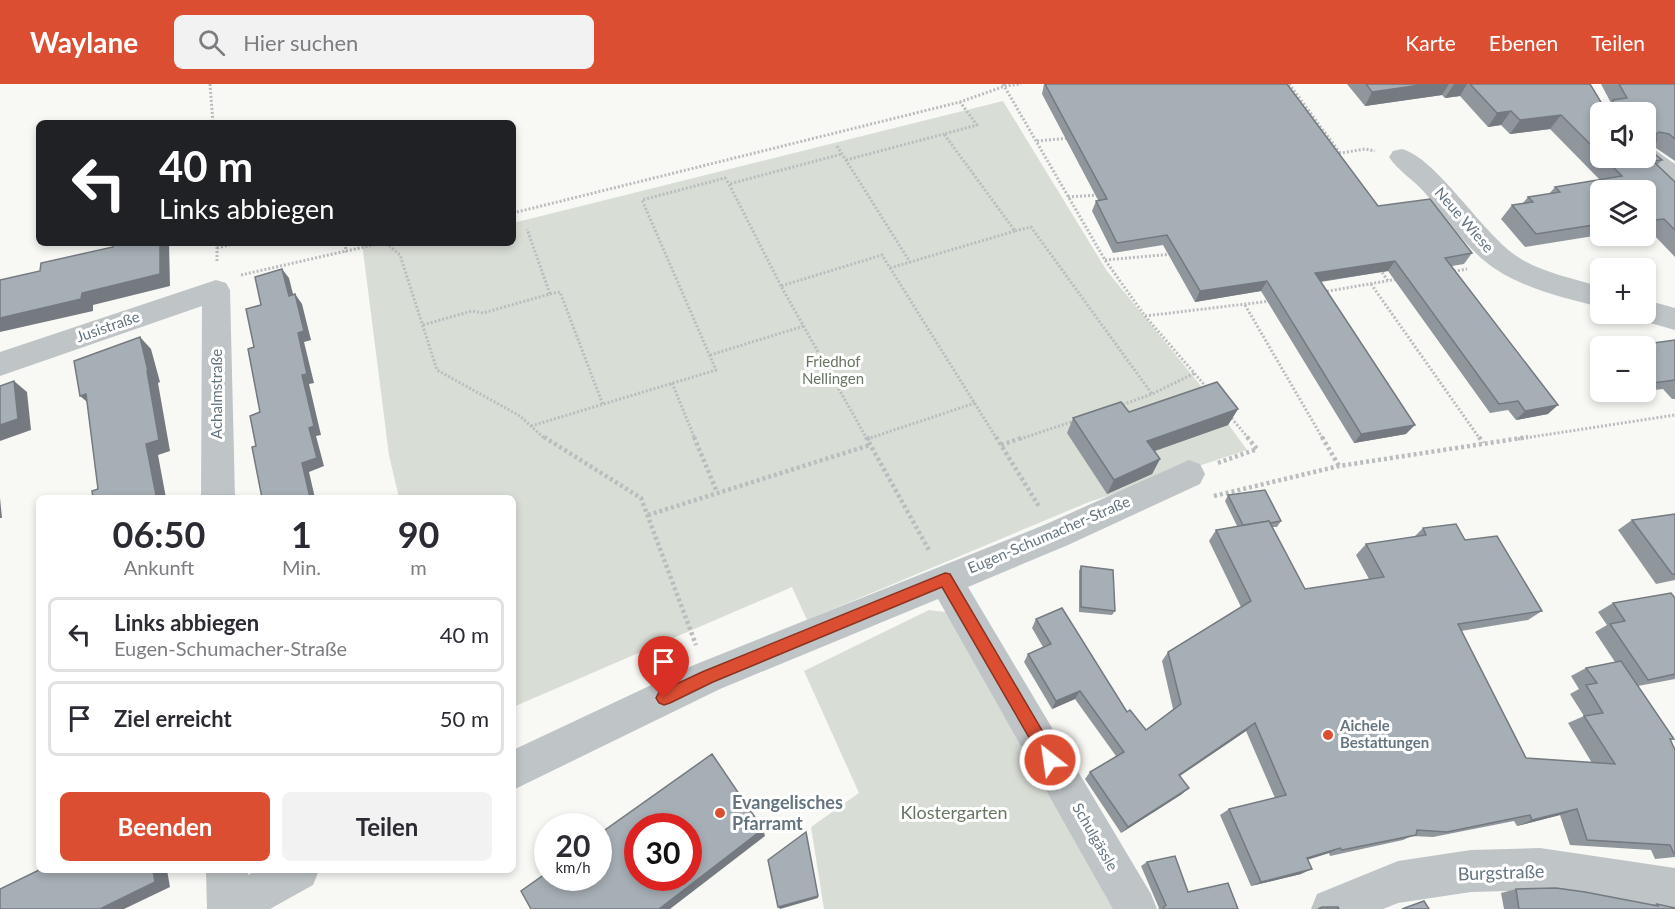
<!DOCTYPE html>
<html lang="de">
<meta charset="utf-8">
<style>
:root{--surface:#fff;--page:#f2f2f3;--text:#2b2b33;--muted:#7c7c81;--line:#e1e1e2;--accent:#db4e32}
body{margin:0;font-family:Lato,sans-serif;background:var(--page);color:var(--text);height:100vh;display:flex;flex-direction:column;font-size:22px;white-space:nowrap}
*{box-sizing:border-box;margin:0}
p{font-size:20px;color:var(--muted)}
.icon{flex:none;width:33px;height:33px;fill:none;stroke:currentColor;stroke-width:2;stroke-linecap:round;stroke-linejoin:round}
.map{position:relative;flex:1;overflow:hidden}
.panel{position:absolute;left:36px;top:411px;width:480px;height:378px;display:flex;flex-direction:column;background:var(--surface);border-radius:9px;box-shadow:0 3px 9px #0003}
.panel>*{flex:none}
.top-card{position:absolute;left:36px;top:36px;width:480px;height:126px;border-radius:9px;box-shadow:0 3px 9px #0003;background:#202124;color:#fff;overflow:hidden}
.tools{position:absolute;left:1590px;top:18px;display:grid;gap:12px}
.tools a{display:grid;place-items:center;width:66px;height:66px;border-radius:9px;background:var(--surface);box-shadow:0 3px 9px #0003;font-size:30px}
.speed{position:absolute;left:534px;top:729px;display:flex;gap:12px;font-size:30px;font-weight:700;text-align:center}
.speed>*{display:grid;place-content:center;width:78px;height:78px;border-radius:50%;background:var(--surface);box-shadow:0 3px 9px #0003;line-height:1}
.speed small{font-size:15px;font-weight:400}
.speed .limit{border:9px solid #d22;background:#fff;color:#111}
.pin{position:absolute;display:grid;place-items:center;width:51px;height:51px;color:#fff;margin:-62px -26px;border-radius:50% 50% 50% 0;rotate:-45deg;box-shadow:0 0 6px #0007}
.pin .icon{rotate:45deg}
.me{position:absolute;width:66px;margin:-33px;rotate:330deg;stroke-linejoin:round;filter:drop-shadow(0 0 4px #0008)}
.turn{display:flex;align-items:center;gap:21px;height:126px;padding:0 24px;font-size:27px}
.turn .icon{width:78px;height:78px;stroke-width:2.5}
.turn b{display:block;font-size:42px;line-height:51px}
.eta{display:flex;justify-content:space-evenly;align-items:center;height:102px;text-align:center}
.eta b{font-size:36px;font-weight:700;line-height:42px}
.cta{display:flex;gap:12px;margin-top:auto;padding:12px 24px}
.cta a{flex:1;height:69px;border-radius:9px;background:var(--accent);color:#fff;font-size:24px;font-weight:700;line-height:69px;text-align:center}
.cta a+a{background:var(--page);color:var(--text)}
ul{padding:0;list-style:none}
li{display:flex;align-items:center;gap:18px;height:75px;margin:0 12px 9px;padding:0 12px;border:3px solid var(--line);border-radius:9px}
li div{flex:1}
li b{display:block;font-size:22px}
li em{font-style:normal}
header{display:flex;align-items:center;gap:36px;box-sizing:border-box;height:84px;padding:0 30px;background:var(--accent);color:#fff}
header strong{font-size:28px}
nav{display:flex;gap:33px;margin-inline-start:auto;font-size:21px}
.search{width:420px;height:54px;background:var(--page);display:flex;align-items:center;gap:15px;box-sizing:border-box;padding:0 21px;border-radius:9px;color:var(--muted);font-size:22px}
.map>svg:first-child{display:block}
.green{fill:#d8ddd5}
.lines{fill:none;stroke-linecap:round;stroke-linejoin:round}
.path-far1{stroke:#babdbf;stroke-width:3;stroke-dasharray:2 2;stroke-linecap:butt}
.path{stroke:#babdbf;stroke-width:4.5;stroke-dasharray:3 3;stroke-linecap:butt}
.street{fill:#bfc4c7;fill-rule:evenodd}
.wall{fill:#8f969c;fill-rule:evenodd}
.shaded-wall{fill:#747a7f}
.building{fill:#a6afb5;stroke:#747a7f;stroke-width:1.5;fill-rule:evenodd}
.route{fill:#db4e32;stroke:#8e3320;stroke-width:1.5}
.poi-dot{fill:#db4e32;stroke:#fff;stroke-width:2}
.labels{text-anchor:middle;stroke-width:6;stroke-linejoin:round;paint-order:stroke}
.street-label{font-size:15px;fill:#64757f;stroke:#fff}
.park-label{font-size:15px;fill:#687763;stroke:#fff}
.poi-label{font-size:15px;font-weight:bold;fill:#64757f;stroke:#fff;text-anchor:start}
.near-poi-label{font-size:18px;font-weight:bold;fill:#64757f;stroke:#fff;text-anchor:start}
.near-park-label{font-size:18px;fill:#687763;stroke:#fff}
.near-street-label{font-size:18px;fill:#64757f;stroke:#fff}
</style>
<header>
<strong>Waylane</strong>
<div class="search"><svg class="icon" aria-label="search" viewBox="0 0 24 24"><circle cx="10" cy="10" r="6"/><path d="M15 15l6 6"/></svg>Hier suchen</div>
<nav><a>Karte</a><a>Ebenen</a><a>Teilen</a></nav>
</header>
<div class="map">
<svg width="1675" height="825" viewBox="0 0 1675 825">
<rect width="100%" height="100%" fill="#f8f8f5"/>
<g class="green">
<polygon points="1003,17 1107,187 1197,297 1247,366 1089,418 807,536 792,503 513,623 513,414 399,414 389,371 362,159 513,159 513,139"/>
<polygon points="929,526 953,529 1114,825 824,825 811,743 859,709 804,587"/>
</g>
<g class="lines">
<g class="path-far1">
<polyline points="210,0 213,39"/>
<polyline points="1003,0 1105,176 1145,232 1208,305"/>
<polyline points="1289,0 1340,69"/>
<polyline points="1037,57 1070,54"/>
<polyline points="837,62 910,178"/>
<polyline points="1335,70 1365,65 1375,67"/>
<polyline points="846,76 944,50"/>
<polyline points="1068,113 1098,111"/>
<polyline points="513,129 960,18 1005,2 1021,0"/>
<polyline points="1015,147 1031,143 1152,310"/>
<polyline points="217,159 217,179"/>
<polyline points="345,159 346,167 383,159"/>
<polyline points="386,159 400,171 437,286 520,332 545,355"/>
<polyline points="217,164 237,159"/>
<polyline points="1105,176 1173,170"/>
<polyline points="890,184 1015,147 944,50 977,41 960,18"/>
<polyline points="1380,185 1388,197"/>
<polyline points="1450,188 1467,185"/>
<polyline points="241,191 346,167"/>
<polyline points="1371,200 1480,355"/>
<polyline points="781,202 729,100 842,70"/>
<polyline points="1323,208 1398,195"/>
<polyline points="550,210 560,208 603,321"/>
<polyline points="1245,221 1323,355"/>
<polyline points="1145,232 1271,217"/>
<polyline points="423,241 472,227 483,229 550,210 527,145"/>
<polyline points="710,271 804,242"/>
<polyline points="672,299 695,355"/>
<polyline points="1119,322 1152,310 1195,289"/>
<polyline points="1229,331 1249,355"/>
<polyline points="531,342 716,286 642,116 725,94 729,100"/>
<polyline points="867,355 975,319"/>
<polyline points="867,355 781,202 882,171 997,355"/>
<polyline points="1020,355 1074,337"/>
<polyline points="1518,355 1675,331"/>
</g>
<g class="path">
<polyline points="544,353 641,414 696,561"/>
<polyline points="694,353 717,408"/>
<polyline points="866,353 930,468"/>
<polyline points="996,353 1040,424"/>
<polyline points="1322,353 1339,382"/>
<polyline points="1479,353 1483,359"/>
<polyline points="867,355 872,353"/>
<polyline points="1001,361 1024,353"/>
<polyline points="1218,379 1257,365 1247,353"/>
<polyline points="1214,412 1339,382 1528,353"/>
<polyline points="648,431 870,361"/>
</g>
<g class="street">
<polygon points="1646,64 1655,66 1675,80 1675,102 1666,99 1637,78 1634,74 1646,74"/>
<path d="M1402 65C1436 74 1481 147 1515 171 1538 188 1573 194 1600 203V223C1567 215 1526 205 1497 186 1468 168 1447 134 1425 109 1414 96 1398 87 1389 73L1393 67Z"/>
<polygon points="216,196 226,199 230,206 235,414 201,414 202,222 0,292 0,268"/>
<polygon points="1646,216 1675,224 1675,246 1636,235 1633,230 1646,230"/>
<polygon points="1189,376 1200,380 1205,390 1200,400 1068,461 968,503 1151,810 1157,825 1113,825 938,515 720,605 513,706 513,666 694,581 1044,441"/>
<polygon points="1540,764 1675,784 1675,825 1540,806 1471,808 1398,819 1383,825 1311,825 1317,810 1398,777 1471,766"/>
<polygon points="206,786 248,786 248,791 257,786 319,786 313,801 270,825 207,825"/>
</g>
</g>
<g class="wall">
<polygon points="1044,0 1287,0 1378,122 1472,169 1464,180 1452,182 1548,330 1516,336 1508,326 1490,329 1388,187 1321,198 1406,350 1354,359 1261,207 1195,218 1163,161 1113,169 1092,127 1096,117 1098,116 1042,10"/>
<path d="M1347 0H1590L1602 20 1608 22 1611 19 1601 0H1675V77L1656 64 1651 63 1649 66 1662 76 1657 81 1675 98V173L1651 148 1646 149V106H1600V151L1525 163 1501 135 1512 121 1523 119 1528 113 1549 110 1555 103 1600 96 1550 45 1510 50 1501 41 1488 43 1460 12 1445 14 1442 11 1365 22ZM1600 28H1646V74H1600Z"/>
<polygon points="1675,256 1675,315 1672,315 1663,305 1646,307 1646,262"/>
<polygon points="1600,268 1600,287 1592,276"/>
<polygon points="1616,308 1645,308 1620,311"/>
<polygon points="1238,325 1228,341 1155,367 1160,375 1152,390 1107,410 1067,349 1073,334 1129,328"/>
<polygon points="1228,411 1281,437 1277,443 1272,443 1305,505 1369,495 1356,471 1366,460 1414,453 1423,444 1465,456 1542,527 1528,536 1461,547 1526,674 1592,679 1568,639 1584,632 1570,610 1579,605 1571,592 1586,584 1615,578 1595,548 1607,541 1598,528 1613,519 1675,514 1675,595 1638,602 1674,655 1670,656 1675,666 1675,773 1655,775 1651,766 1570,761 1560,731 1517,742 1514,737 1433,753 1412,752 1403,756 1330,772 1329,769 1307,776 1301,790 1251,802 1220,731 1229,725 1275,714 1246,647 1180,692 1182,710 1121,749 1085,695 1090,688 1116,672 1075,615 1052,625 1024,578 1028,570 1043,563 1032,544 1036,535 1146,646 1173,625 1162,577 1168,568 1241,523 1209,457 1216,446 1237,442 1225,417"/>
<polygon points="1675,430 1675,496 1656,500 1618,446 1632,436"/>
<polygon points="1081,482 1115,527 1112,531 1079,528 1079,487"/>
<polygon points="1147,778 1188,808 1238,825 1158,825 1159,824 1141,782"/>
<polygon points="1516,805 1652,821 1657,820 1675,825 1504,825 1501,809"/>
</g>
<g class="shaded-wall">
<polygon points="1427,0 1449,0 1442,11 1365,22 1372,8"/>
<polygon points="1454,0 1467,0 1460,12 1445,14"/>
<polygon points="1511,27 1501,41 1488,43 1497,29"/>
<polygon points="1561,31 1550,45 1510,50 1520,36"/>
<polygon points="160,159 169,159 170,202 93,221 93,227 0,248 0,234 82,209"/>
<polygon points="1395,177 1388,187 1309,199 1315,189"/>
<polygon points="282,185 289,194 296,222 289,212"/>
<polygon points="1267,197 1261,207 1195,218 1200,207"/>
<polygon points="295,210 302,220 311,256 304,258 314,299 309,300 321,351 316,352 324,382 309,388 315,414 310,414 302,379 302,291"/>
<polygon points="140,253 151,265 160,298 158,299 170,367 158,371 166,414 152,414 146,360"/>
<polygon points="14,297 27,308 31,346 0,357 0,341"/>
<polygon points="86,310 93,323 80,312"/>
<polygon points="1558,321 1548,330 1516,336 1525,327"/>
<polygon points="1238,325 1228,341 1140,372 1147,357"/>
<polygon points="1415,341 1406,350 1354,359 1361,350"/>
<polygon points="1160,375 1152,390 1107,410 1114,396"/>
<polygon points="0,414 2,434 0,434"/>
<polygon points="1080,607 1075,615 1052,625 1056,617"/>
<polygon points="1255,639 1246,647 1172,697 1179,691"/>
<polygon points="1189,704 1182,710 1121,749 1128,743"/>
<polygon points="1577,725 1560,731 1517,742 1532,736"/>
<polygon points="763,745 765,752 670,825 659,825"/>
<polygon points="1340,764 1329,769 1296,779 1307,774"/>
<polygon points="1312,785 1301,790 1251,802 1261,798"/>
<polygon points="153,786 167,786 170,803 124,825 100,825"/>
<polygon points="818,812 818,814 780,825 778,823"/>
</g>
<g class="building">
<polygon points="1045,0 1287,0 1378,122 1430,115 1472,169 1445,174 1558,321 1525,327 1518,317 1499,320 1395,177 1315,189 1415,341 1361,350 1267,197 1200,207 1167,151 1117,159 1096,117 1107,115"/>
<polygon points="1366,0 1427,0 1372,8"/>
<polygon points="1470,0 1590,0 1602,20 1610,23 1613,21 1613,16 1627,14 1619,0 1675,0 1675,55 1669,50 1659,48 1656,50 1656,58 1646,58 1646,59 1646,28 1600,28 1600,70 1561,31 1520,36 1511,27 1497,29"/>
<polygon points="1646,63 1662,76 1653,77 1675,98 1675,146 1664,135 1646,137 1646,106 1600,106 1600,140 1536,150 1512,121 1533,118 1528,113 1560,108 1555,103 1622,92 1604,74 1646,74"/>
<polygon points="113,159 160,159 160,190 82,209 81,215 0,234 0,196 40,187 41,179 113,163"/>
<polygon points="282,185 289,212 295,210 304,247 298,249 307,290 302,291 314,342 309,344 317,374 302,379 310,414 262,414 252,363 256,362 250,332 260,328 248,265 254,263 246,225 261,221 255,193"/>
<polygon points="140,253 148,287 147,287 159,356 146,360 156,411 151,413 152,414 93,414 92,407 98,405 86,310 80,312 74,277"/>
<polygon points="1675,256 1675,296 1646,300 1646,262 1632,262"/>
<polygon points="14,297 18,335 0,341 0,302"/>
<polygon points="1217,298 1238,325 1147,357 1160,375 1114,396 1073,334 1121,318 1129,328"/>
<polygon points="1265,406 1281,437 1270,439 1269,437 1243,441 1228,411"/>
<polygon points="1675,430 1675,490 1672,490 1632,436"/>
<polygon points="1269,437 1305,505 1384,493 1366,460 1426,451 1423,444 1456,440 1465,456 1497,452 1542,527 1458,540 1526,674 1615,680 1584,632 1603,629 1586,601 1597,599 1586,584 1621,577 1674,655 1670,655 1675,666 1675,769 1674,770 1670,761 1587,756 1577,725 1532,736 1530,731 1447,748 1417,746 1416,751 1342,766 1340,764 1307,774 1312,785 1261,798 1229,725 1286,711 1255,639 1179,691 1189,704 1128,743 1090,688 1124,668 1080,607 1056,617 1028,570 1051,560 1036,535 1062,524 1127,628 1130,626 1146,646 1181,620 1168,568 1251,517 1216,446"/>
<polygon points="1081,482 1113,486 1115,527 1081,523"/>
<polygon points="1671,509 1675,514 1675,590 1648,596 1610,540 1625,537 1613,519"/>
<path d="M712 670 763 745 659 825H531L521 807 548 788V794H598V751ZM638 742H688V794H638Z"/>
<polygon points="806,748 818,812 778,823 768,776"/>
<polygon points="1175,772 1188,808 1228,799 1238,825 1163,825 1163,824 1166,821 1147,778"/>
<polygon points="39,786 153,786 155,798 100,825 0,825 0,805"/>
<polygon points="1556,804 1585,808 1658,822 1657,820 1675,824 1675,825 1519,825 1516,805"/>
<polygon points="1424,817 1429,825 1402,825"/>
<polygon points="1322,823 1338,823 1339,825 1318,825"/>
</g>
<polygon class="route" points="945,489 950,490 1056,670 1058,676 1056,681 1050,684 1045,681 942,503 713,598 670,619 664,621 659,619 656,614 659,608 702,588"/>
<g class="poi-dot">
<circle cx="1328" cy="651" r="6"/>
<circle cx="720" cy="729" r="6"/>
</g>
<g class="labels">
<g class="street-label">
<text transform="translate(1464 136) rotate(49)" y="5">Neue Wiese</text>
<text transform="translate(108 243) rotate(-19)" y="5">Jusistraße</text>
<text transform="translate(217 310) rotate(-90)" y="5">Achalmstraße</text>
<text transform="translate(1049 451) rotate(-23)" y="5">Eugen-Schumacher-Straße</text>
<text transform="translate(1095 753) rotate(60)" y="5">Schulgässle</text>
</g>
<g class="park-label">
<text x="833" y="283">Friedhof<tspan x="833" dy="17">Nellingen</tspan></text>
</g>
<g class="poi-label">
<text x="1340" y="647">Aichele<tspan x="1340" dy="17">Bestattungen</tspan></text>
</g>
<g class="near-poi-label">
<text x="732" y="725">Evangelisches<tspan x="732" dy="21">Pfarramt</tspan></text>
</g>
<g class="near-park-label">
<text x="954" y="735">Klostergarten</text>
</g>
<g class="near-street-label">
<text transform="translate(1501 789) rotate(-2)" y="6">Burgstraße</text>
</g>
</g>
</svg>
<div class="tools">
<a><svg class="icon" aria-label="sound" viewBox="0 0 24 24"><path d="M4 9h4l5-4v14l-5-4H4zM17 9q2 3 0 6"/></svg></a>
<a><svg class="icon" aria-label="layers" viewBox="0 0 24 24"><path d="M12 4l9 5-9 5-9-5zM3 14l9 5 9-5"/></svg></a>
<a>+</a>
<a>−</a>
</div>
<div class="speed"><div>20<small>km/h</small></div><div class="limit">30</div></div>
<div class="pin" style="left:664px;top:614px;background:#d93025"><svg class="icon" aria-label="arrive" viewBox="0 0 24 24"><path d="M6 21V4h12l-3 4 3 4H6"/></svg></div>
<svg class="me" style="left:1050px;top:676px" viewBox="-20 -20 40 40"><circle r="17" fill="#db4e32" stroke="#fff" stroke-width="3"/><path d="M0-11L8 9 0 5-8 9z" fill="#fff"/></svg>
<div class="top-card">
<div class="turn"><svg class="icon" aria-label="left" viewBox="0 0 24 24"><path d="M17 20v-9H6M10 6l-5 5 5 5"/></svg><div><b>40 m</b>Links abbiegen</div></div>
</div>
<section class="panel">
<div class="eta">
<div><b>06:50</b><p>Ankunft</p></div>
<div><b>1</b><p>Min.</p></div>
<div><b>90</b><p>m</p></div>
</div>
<ul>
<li><svg class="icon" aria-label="left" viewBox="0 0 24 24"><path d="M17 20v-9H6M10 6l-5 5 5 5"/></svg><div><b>Links abbiegen</b><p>Eugen-Schumacher-Straße</p></div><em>40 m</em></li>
<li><svg class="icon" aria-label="arrive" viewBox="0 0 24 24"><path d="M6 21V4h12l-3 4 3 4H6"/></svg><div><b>Ziel erreicht</b></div><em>50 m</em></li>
</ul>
<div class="cta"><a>Beenden</a><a>Teilen</a></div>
</section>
</div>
